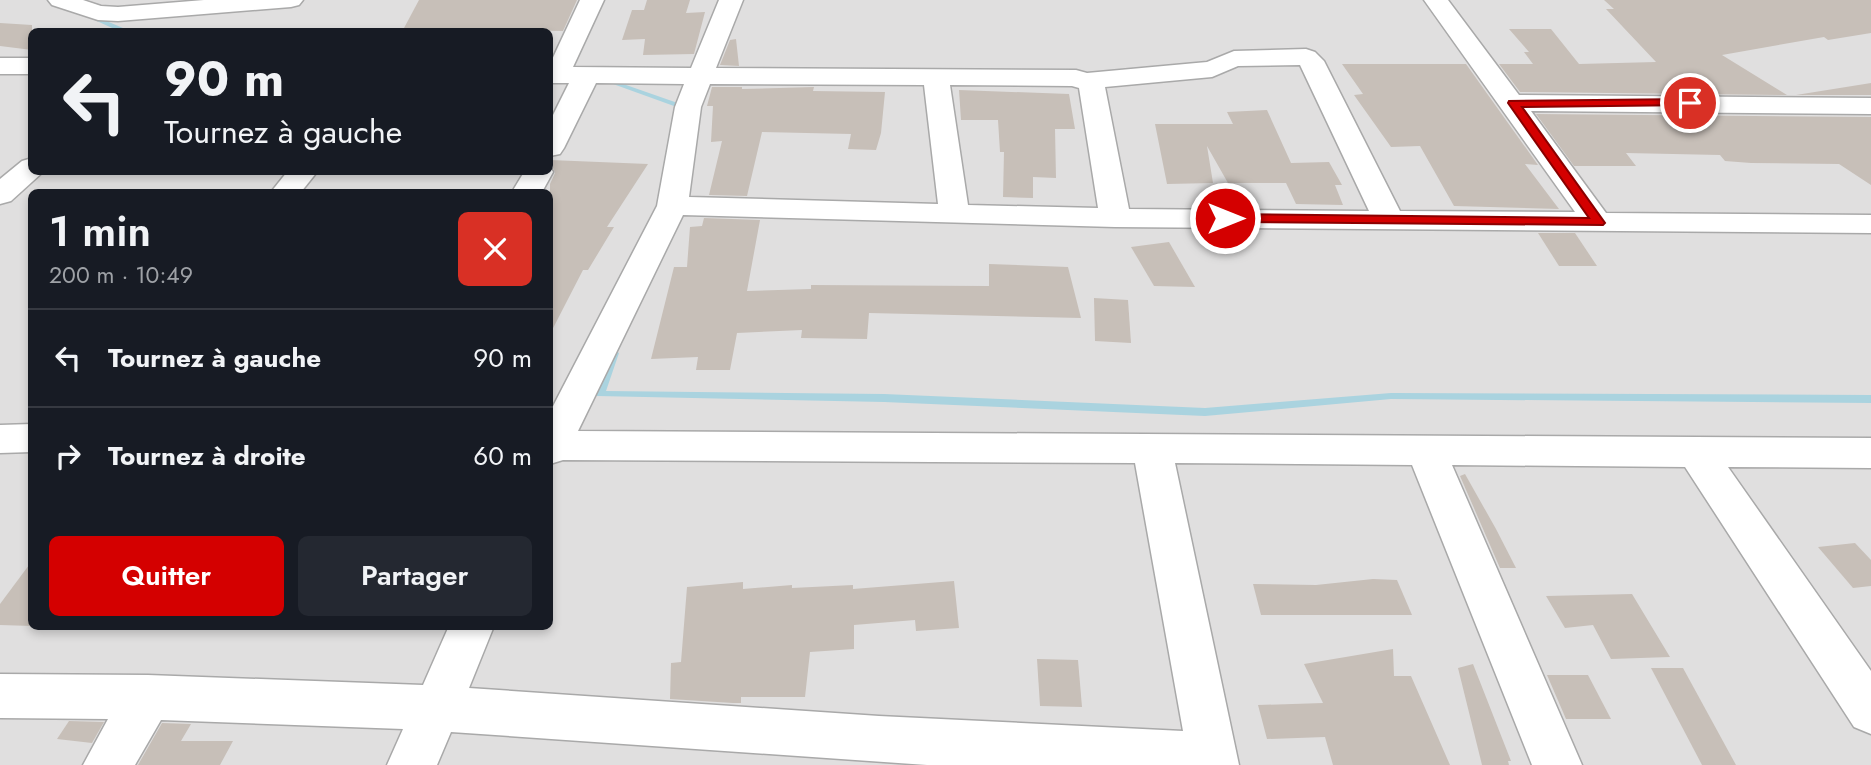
<!DOCTYPE html>
<html lang="fr">
<meta charset="utf-8">
<style>
:root{--surface:#171b24;--page:#242831;--text:#f1f3f6;--muted:#9ea1a6;--line:#363941;--accent:#d40000}
body{margin:0;font-family:Jost,sans-serif;background:var(--page);color:var(--text);height:100vh;display:flex;flex-direction:column;font-size:26px;white-space:nowrap}
*{box-sizing:border-box;margin:0}
p{font-size:23px;color:var(--muted)}
.icon{flex:none;width:38px;height:38px;fill:none;stroke:currentColor;stroke-width:2;stroke-linecap:round;stroke-linejoin:round}
.map{position:relative;flex:1;overflow:hidden}
.drawer{position:absolute;left:28px;top:189px;width:525px;height:441px;display:flex;flex-direction:column;background:var(--surface);border-radius:10px;box-shadow:0 4px 10px #0003}
.drawer>*{flex:none}
.hud{position:absolute;left:28px;top:28px;width:525px;height:147px;border-radius:10px;box-shadow:0 4px 10px #0003;background:#171b24;color:var(--text);overflow:hidden}
.pin{position:absolute;display:grid;place-items:center;width:60px;height:60px;color:#fff;margin:-30px;border:4px solid #fff;border-radius:50%;box-shadow:0 2px 7px #0007}
.me{position:absolute;width:77px;margin:-38px;rotate:90deg;stroke-linejoin:round;filter:drop-shadow(0 0 5px #0008)}
.turn{display:flex;align-items:center;gap:24px;height:147px;padding:0 21px;font-size:32px}
.turn .icon{width:91px;height:91px;stroke-width:2.5}
.turn b{display:block;font-size:49px;line-height:60px}
.round{display:grid;place-items:center;flex:none;width:74px;height:74px;border-radius:10px;background:var(--page)}
.overview{display:flex;align-items:center;justify-content:space-between;height:119px;padding:0 21px}
h1{font-size:42px;font-weight:600;line-height:52px}
.action{display:flex;gap:14px;margin-top:auto;padding:14px 21px}
.action a{flex:1;height:80px;border-radius:10px;background:var(--accent);color:#fff;font-size:28px;font-weight:600;line-height:80px;text-align:center}
.action a+a{background:var(--page);color:var(--text)}
ul{padding:0;list-style:none}
li{display:flex;align-items:center;gap:21px;height:98px;padding:0 21px;border-top:2px solid var(--line)}
li div{flex:1}
li b{display:block;font-size:26px}
li em{font-style:normal}
.map>svg:first-child{display:block}
.residential{fill:#e0dfdf;fill-rule:evenodd}
.lines{fill:none;stroke-linecap:round;stroke-linejoin:round}
.stream{fill:#aad3df;fill-rule:evenodd}
.building{fill:#c7bfb8}
.minor-casing{stroke:#a9a9a9;stroke-width:3}
.minor{fill:#fff;fill-rule:evenodd}
.route{fill:#d40000;stroke:#8a0000;stroke-width:2}
</style>
<div class="map">
<svg width="1871" height="765" viewBox="0 0 1871 765">
<rect width="100%" height="100%" fill="#f2efe9"/>
<path class="residential" d="M0 0H1871V765H0ZM32 32H550V172H32ZM32 192H550V626H32Z"/>
<g class="lines">
<g class="stream">
<polygon points="90,14 130,31 131,32 121,32 88,17 88,15"/>
<polygon points="602,78 606,78 692,108 691,110 685,110 602,80"/>
<polygon points="614,350 619,353 606,391 884,394 1205,408 1391,393 1871,395 1871,403 1391,399 1205,416 884,402 597,396 595,394 609,353"/>
</g>
</g>
<g class="building">
<polygon points="419,0 577,0 563,31 404,28"/>
<polygon points="647,0 690,0 686,13 705,12 694,54 643,55 645,39 622,40 632,10 644,10"/>
<polygon points="1604,0 1871,0 1871,33 1828,40 1824,37 1722,55 1787,95 1520,92 1499,64 1533,64 1524,52 1529,52 1509,29 1551,29 1579,64 1656,62 1606,9 1614,9"/>
<polygon points="0,23 32,25 32,50 0,46"/>
<polygon points="736,39 739,66 720,65 730,40"/>
<polygon points="1342,64 1466,64 1538,165 1525,164 1559,209 1454,206 1420,146 1391,147 1354,95 1363,94"/>
<polygon points="1871,83 1871,95 1796,95"/>
<polygon points="712,87 742,87 742,89 814,87 813,91 885,92 881,133 876,150 848,149 851,134 762,132 747,196 709,195 722,141 711,142 713,106 707,106"/>
<polygon points="959,90 1069,94 1075,129 1055,129 1056,178 1033,177 1033,198 1003,197 1004,152 1000,152 998,120 961,120"/>
<polygon points="1267,110 1291,163 1329,162 1342,185 1335,185 1343,205 1296,204 1286,183 1228,183 1207,146 1213,183 1167,184 1155,124 1233,124 1227,112"/>
<polygon points="1536,114 1871,117 1871,185 1839,164 1751,163 1725,161 1720,155 1626,153 1636,166 1574,166"/>
<polygon points="550,160 648,164 607,227 614,227 588,270 583,270 550,334 550,184 555,173"/>
<polygon points="704,218 760,220 747,291 811,289 811,285 989,286 989,264 1068,267 1081,318 869,313 867,339 801,338 802,330 737,333 730,370 696,370 698,357 651,359 674,267 687,267 690,227 702,226"/>
<polygon points="1538,233 1575,233 1597,266 1559,266"/>
<polygon points="1169,242 1195,287 1154,286 1131,247"/>
<polygon points="1094,298 1128,300 1131,343 1095,341"/>
<polygon points="1465,474 1496,529 1516,568 1500,568 1460,476"/>
<polygon points="1855,543 1871,560 1871,586 1853,588 1818,547"/>
<polygon points="32,561 32,626 0,625 0,604"/>
<polygon points="1373,579 1397,580 1412,615 1261,615 1253,584 1316,585"/>
<polygon points="954,581 959,628 916,631 915,620 854,625 854,649 810,652 805,697 741,697 741,703 733,703 670,699 671,663 681,662 687,587 743,582 743,589 792,585 792,588 853,585 853,589"/>
<polygon points="1632,594 1670,657 1611,659 1593,625 1565,628 1546,596"/>
<polygon points="1393,649 1394,676 1411,676 1450,765 1333,765 1325,737 1267,739 1258,705 1323,703 1304,664"/>
<polygon points="1037,659 1078,660 1082,707 1040,706"/>
<polygon points="1473,664 1511,761 1508,761 1509,765 1482,765 1458,668"/>
<polygon points="1651,668 1683,668 1736,765 1702,765"/>
<polygon points="1547,675 1588,675 1611,719 1566,719"/>
<polygon points="69,721 104,722 92,743 57,739"/>
<polygon points="162,723 191,724 181,741 233,741 220,765 138,765"/>
</g>
<g class="lines">
<g class="minor-casing">
<g id="minor">
<polygon points="48,0 83,0 101,6 118,7 204,0 303,0 299,5 291,7 118,21 98,20 52,5"/>
<path d="M580 0H604L573 67 691 68 719 0H743L716 68 1076 70 1087 73 1207 62 1234 51 1306 49 1315 52 1324 61 1400 211 1575 212 1424 0H1448L1519 95 1871 98V114L1531 111 1606 213 1871 215V233L1115 227 683 215 578 431 1871 438V468L1728 467 1871 671V734L1854 727 1685 467 1452 465 1582 765H1532L1412 465 1175 463 1239 765H927L451 732 437 765H387L403 729 161 720 135 765H83L108 719 0 718V674L148 675 423 685 449 626H494L469 688 879 716 1183 731 1135 463 563 460 550 464V412L657 206 675 107 684 84 596 83 564 148 560 154 550 156V121L569 83H550V64ZM1300 65 1369 211 1129 209 1105 87 1212 77 1238 66ZM710 84 924 85 938 204 689 197 701 107ZM950 85 1072 86 1079 88 1098 208 968 205Z"/>
<rect x="0" y="58" width="32" height="16"/>
<polygon points="32,158 32,172 43,172 11,201 0,204 0,179 22,161"/>
<polygon points="550,167 553,172 542,192 512,192 524,172 550,172"/>
<polygon points="287,172 317,172 301,192 271,192"/>
<polygon points="32,424 32,452 0,453 0,425"/>
</g>
</g>
<use href="#minor" class="minor"/>
</g>
<polygon class="route" points="1690,99 1696,103 1694,105 1522,107 1605,223 1603,225 1225,222 1218,218 1225,214 1589,218 1508,103 1509,101"/>
</svg>
<div class="pin" style="left:1690px;top:103px;background:#d93025"><svg class="icon" aria-label="arrive" viewBox="0 0 24 24"><path d="M6 21V4h12l-3 4 3 4H6"/></svg></div>
<svg class="me" style="left:1225px;top:218px" viewBox="-20 -20 40 40"><circle r="17" fill="#d40000" stroke="#fff" stroke-width="3"/><path d="M0-11L8 9 0 5-8 9z" fill="#fff"/></svg>
<div class="hud">
<div class="turn"><svg class="icon" aria-label="left" viewBox="0 0 24 24"><path d="M17 20v-9H6M10 6l-5 5 5 5"/></svg><div><b>90 m</b>Tournez à gauche</div></div>
</div>
<section class="drawer">
<div class="overview"><div><h1>1 min</h1><p>200 m · 10:49</p></div><a class="round" style="background:#d93025;color:#fff"><svg class="icon" aria-label="close" viewBox="0 0 24 24"><path d="M6 6l12 12M18 6L6 18"/></svg></a></div>
<ul>
<li><svg class="icon" aria-label="left" viewBox="0 0 24 24"><path d="M17 20v-9H6M10 6l-5 5 5 5"/></svg><div><b>Tournez à gauche</b></div><em>90 m</em></li>
<li><svg class="icon" aria-label="right" viewBox="0 0 24 24"><path d="M7 20v-9h11M14 6l5 5-5 5"/></svg><div><b>Tournez à droite</b></div><em>60 m</em></li>
</ul>
<div class="action"><a>Quitter</a><a>Partager</a></div>
</section>
</div>
